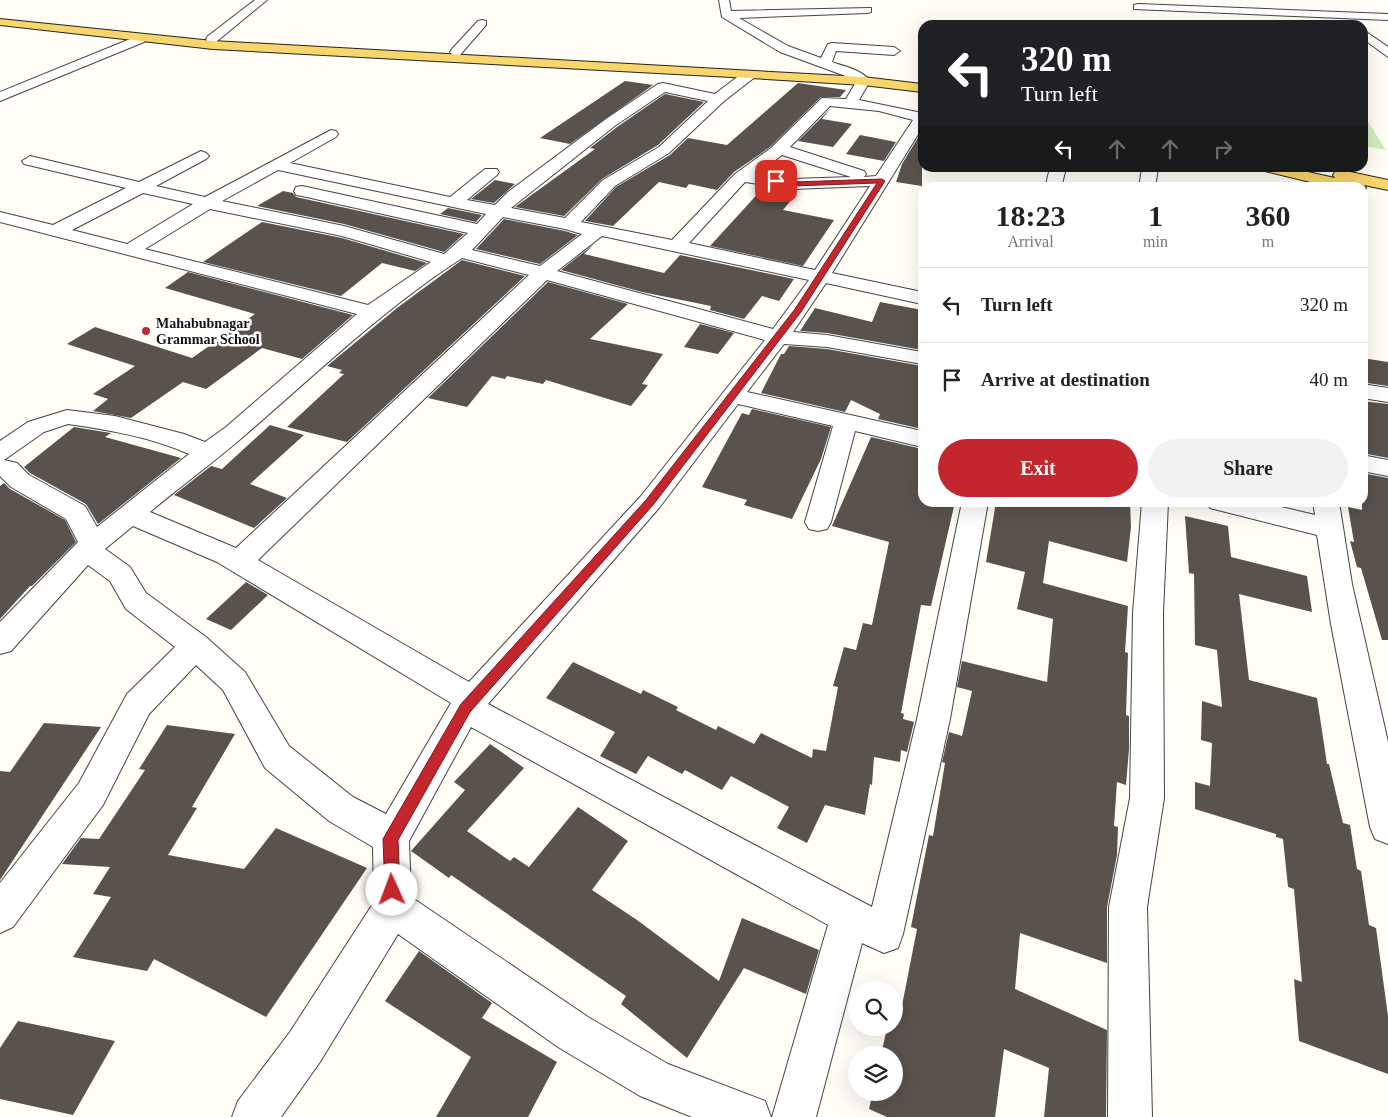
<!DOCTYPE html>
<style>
:root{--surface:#fff;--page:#f2f2f2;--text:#222;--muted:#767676;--line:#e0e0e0;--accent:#c4262e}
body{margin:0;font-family:Georgia,serif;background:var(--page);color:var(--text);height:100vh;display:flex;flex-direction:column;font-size:19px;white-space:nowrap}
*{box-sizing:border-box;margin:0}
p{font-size:16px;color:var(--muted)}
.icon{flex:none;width:28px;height:28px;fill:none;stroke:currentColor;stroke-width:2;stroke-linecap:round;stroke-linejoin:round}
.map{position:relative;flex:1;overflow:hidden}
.sheet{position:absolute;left:918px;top:182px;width:450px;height:325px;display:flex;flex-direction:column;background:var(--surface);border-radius:15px;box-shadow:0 5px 20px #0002}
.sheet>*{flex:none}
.banner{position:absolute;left:918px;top:20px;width:450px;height:152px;border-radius:15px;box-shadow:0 5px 20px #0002;background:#202124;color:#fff;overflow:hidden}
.buttons{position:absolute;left:848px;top:981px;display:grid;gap:10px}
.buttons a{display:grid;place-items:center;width:55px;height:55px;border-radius:50%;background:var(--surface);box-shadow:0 5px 20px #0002;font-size:25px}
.pin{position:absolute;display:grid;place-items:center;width:42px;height:42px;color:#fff;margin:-21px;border-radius:10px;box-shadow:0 2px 8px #0006}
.me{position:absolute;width:55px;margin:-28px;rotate:358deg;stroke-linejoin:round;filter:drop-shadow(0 0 4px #0008)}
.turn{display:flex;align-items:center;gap:18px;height:105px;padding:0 20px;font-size:22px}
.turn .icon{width:65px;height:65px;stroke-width:2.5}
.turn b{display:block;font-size:35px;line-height:42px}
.lanes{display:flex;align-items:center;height:48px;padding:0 20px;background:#0003;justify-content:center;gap:25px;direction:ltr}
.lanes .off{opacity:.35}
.eta{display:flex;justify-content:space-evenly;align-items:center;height:85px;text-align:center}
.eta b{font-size:30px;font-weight:600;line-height:35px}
.primary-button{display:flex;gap:10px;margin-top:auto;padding:10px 20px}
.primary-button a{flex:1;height:58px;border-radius:30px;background:var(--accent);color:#fff;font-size:20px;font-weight:600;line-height:58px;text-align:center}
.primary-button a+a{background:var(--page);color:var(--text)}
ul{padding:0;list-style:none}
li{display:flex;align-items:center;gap:15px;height:75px;padding:0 20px;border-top:1px solid var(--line)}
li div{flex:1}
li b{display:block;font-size:19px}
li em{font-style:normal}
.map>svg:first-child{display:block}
.green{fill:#d5ebbd}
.building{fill:#5a524d}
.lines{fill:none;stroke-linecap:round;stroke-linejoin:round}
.minor-casing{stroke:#444;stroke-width:2}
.major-casing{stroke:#222;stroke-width:2}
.minor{fill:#fff;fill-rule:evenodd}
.major{fill:#f9d66b;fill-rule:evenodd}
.route{fill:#c4262e;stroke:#7f191e}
.poi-dot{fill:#c4262e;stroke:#fff;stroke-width:2}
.labels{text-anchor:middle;stroke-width:5;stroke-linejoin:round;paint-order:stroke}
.far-poi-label{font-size:14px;font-weight:bold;fill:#111;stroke:#fff;text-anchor:start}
</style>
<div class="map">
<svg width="1388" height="1117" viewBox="0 0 1388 1117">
<rect width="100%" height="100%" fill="#fffdf5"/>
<polygon class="green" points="1362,114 1363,114 1386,150 1363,146"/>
<g class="building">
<polygon points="625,81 653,85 570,144 540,138"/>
<polygon points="798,83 846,90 840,97 821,97 770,147 734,172 717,190 689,184 686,188 659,182 613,226 585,221 616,187 670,155 688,138 727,145"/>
<polygon points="665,94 704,102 658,145 602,179 564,216 515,207 595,149 590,148 617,127"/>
<polygon points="831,108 822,119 852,124 833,147 798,141"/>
<polygon points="922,131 922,186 896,182 902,164"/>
<polygon points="860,135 896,142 884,161 846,154"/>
<polygon points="495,180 515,184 494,203 471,199"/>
<polygon points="763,188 796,194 783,210 834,220 803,266 710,246"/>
<polygon points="283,191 293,193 296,197 464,234 444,252 344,224 257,206"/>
<polygon points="448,208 482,215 476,222 440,214"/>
<polygon points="504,219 565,231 578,235 540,264 476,249"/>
<polygon points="262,222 342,238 427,263 415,271 382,263 341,296 203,262"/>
<polygon points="594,244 584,254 664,273 680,255 794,279 779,301 762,296 744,319 710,310 711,306 642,292 561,270"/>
<polygon points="462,260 525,276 347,442 287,427 344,374 339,373 342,370 327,366 397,308"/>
<polygon points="188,272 353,315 302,359 262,348 206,389 183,382 131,418 93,411 108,399 93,394 135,366 67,344 95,327 192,358 255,314 165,288"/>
<polygon points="548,282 628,304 590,339 663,354 642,384 648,385 631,406 546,380 543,384 507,376 505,379 492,376 467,407 428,398"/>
<polygon points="880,302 922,310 922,350 827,333 800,331 815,308 872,322"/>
<polygon points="700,324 734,333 718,354 684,347"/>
<polygon points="789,346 827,349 922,366 922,429 878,419 880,414 851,400 845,412 761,393 781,354 784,354"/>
<polygon points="1362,358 1388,362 1388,386 1367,383 1362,370"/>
<polygon points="1362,401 1388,404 1388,458 1362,453"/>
<polygon points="752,409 831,427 821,459 792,519 744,505 747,500 702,487 742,413 749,415"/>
<polygon points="270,425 304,435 250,484 287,498 254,528 174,495 211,466 222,469"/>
<polygon points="74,427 111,433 105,437 181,458 98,524 86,504 30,473 24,467"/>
<polygon points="871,437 922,449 922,502 955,502 931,606 921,605 901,713 904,714 903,719 914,722 907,752 901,750 900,762 874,757 872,785 870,784 865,815 825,805 807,843 777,828 789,807 731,776 722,790 685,770 682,774 648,756 636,774 600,756 615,732 546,698 573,662 641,694 643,690 678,707 676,710 716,730 718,726 754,744 761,733 812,758 813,749 826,751 838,687 833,686 844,647 856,650 863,623 872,625 889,542 832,526"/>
<polygon points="1362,473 1388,478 1388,640 1382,640 1361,568 1357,567 1350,541 1354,542 1348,507 1362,510"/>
<polygon points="4,483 10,489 65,520 76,542 32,586 30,586 0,619 0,486"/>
<polygon points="996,502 1130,502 1131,527 1127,562 1049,541 1043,583 1128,606 1125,652 1128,653 1126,715 1129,716 1129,749 1126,785 1117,782 1114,826 1118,827 1117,855 1107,907 1107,963 1020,933 1015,989 1107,1030 1106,1117 1044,1117 1049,1068 1004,1049 995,1117 887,1117 869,1109 873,1092 894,1092 894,1055 881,1055 887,1028 894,1028 894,1019 899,1021 917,929 911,927 929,835 933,836 945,763 942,762 949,732 962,736 972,691 957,687 962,661 1047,682 1053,619 1017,609 1025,572 986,562"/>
<polygon points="1185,516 1228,526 1231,557 1307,576 1312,612 1239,594 1249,680 1317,698 1327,764 1329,764 1343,823 1350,825 1357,869 1361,871 1369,925 1376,928 1388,1016 1388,1074 1299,1041 1294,979 1302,982 1294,889 1288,887 1283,839 1276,837 1276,834 1195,809 1195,782 1210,786 1212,743 1201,740 1202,701 1222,707 1217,650 1195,645 1194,574 1189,573"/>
<polygon points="246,582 268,595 231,630 206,619"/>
<polygon points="44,723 101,727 0,880 0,771 10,772"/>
<polygon points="167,725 235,734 192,807 197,808 168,855 244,869 276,828 367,868 266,1017 154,959 147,971 73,957 111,897 93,894 110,867 62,864 81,838 99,839 145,770 139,769"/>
<polygon points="490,744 524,768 467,831 510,861 514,857 529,867 578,807 628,841 592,890 637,920 719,981 742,918 819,950 806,994 744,968 687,1058 621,1004 626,996 451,875 449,878 411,851 465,790 454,782"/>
<polygon points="419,951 492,1003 482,1018 557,1062 528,1117 436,1117 471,1057 385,1001"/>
<polygon points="18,1021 115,1041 73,1115 0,1099 0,1048"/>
</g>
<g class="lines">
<g class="minor-casing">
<g id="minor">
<polygon points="255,0 267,0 216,42 208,42 206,39 208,36"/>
<path d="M719 0H729L731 11 871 8V12L867 13 739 18 788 46 821 58 828 44 832 43 894 47 900 51 894 55 836 51 832 62C845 67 861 69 870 81L859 100 922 113V128L832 273 922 292V304L826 283 793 332 827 335 922 352V364L827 347 784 344 747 392 922 431V447L855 431 831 522 827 529 818 531 809 529 805 522 833 426 738 404 659 508 488 704 872 907 917 719 962 502H988L950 719 903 934 898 948 884 953 862 943 816 1117H772L828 925 471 727 409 841 411 897 588 1017 668 1064 765 1101 771 1117H692L640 1096 558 1047 398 934 320 1062 281 1117H232L238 1101 290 1032 374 902 373 847 329 821 265 768 223 690 196 665 149 714 103 805 13 927 0 933V883L79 783 127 694 175 647 126 609 110 581 88 565 11 651 0 654V622L78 542 66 519 11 487 0 476V441L28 422 67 410 115 416 184 434 205 442 226 427 357 314 0 222V212L53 225 126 188 24 164 22 161 30 156 139 182 201 151 206 153 209 156 206 159 156 186 205 197 331 130 336 131 338 134 336 137 290 163 450 197 485 169H497L499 172 497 175 467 200 495 205 508 192 606 119 658 84 663 83 715 94 745 71H755L757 74 755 77 723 102 669 153 615 186 581 222 672 240 735 174 771 148 822 98 846 99 856 82 851 78 780 52 722 17ZM665 92 708 101 659 147 603 180 565 218 511 208 616 125ZM830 106 879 111 913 120 876 176 864 177 866 174 864 171 790 147ZM782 155 851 177 793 179 757 174ZM278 170 486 214 477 224 302 186 296 187 294 191 296 195 302 196 468 233 444 254 344 226 222 201ZM745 182 793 189 870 186 815 270 689 243ZM143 193 193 204 127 244 72 230ZM210 209 342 236 431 262 368 305 145 249ZM503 217 565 229 582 234 540 266 472 250ZM602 236 809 280 773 329 557 271ZM462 258 529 275 236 548 150 512C181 486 214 462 244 436 316 374 382 310 462 258ZM547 280 765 340 641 496 469 682 258 560ZM68 424C110 430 150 437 189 454L97 527 85 506 29 475 17 463 4 460 44 432ZM133 526 217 562 451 703 386 814 353 797 289 746 245 672 206 637 146 593 130 567 105 549Z"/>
<polygon points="1138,4 1388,14 1388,20 1134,9 1134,5"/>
<polygon points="482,20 486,21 486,25 460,55 452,55 450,52 452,49 478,21"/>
<polygon points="1362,29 1388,47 1388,57 1362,38"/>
<polygon points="140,35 144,36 146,39 144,42 0,101 0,92"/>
<polygon points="1050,168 1066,168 1061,188 1045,188"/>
<polygon points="1142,168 1158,168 1155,188 1139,188"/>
<polygon points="1362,384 1388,388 1388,402 1362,398"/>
<polygon points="1362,455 1388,460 1388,476 1362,471"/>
<polygon points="1142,502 1168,502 1163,613 1164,798 1147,907 1152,1117 1108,1117 1109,907 1130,798 1133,613"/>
<polygon points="1206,502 1260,502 1315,515 1313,502 1339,502 1352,584 1388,742 1388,844 1375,839 1370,827 1331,624 1317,535 1210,508"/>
</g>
</g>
<g class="major-casing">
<g id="major">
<polygon points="0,19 213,41 863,77 922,84 922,92 863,85 750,78 213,49 0,25"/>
<polygon points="1263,168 1290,168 1335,178 1333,175 1335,172 1341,170 1388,180 1388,190 1364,185 1366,188 1362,192 1362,188 1335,188 1265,171"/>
</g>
</g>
<use href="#minor" class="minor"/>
<use href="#major" class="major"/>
</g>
<polygon class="route" points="776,179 793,182 882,179 885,181 801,312 653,505 470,712 398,840 400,890 398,896 392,898 387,896 385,890 383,839 461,704 646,500 795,309 877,183 793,186 773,183"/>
<circle class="poi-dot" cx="146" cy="331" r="5"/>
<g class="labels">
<g class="far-poi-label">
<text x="156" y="328">Mahabubnagar<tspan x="156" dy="16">Grammar School</tspan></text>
</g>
</g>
</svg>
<div class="buttons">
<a><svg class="icon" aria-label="search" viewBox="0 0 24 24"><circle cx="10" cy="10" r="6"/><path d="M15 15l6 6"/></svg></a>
<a><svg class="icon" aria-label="layers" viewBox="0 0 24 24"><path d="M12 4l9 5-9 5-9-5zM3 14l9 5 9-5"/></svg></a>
</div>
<div class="pin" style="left:776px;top:181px;background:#d93025"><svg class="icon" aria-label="arrive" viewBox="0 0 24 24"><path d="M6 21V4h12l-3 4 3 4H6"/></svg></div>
<svg class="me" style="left:392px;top:890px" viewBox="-20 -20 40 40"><circle r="19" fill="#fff"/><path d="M0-13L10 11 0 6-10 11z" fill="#c4262e"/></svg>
<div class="banner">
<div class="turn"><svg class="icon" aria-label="left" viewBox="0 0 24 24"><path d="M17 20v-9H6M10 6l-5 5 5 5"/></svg><div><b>320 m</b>Turn left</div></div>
<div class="lanes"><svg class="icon" aria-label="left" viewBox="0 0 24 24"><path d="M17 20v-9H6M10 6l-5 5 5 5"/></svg><svg class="icon off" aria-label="ahead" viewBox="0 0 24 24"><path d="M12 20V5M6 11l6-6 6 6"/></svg><svg class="icon off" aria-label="ahead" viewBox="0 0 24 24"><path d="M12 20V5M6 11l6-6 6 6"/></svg><svg class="icon off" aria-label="right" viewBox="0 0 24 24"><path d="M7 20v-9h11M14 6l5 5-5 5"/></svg></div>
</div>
<section class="sheet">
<div class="eta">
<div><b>18:23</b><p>Arrival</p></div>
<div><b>1</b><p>min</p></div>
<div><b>360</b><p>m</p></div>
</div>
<ul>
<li><svg class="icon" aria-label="left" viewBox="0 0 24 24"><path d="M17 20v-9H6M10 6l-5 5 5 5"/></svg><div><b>Turn left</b></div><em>320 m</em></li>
<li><svg class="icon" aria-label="arrive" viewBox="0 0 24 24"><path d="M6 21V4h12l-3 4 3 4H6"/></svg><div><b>Arrive at destination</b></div><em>40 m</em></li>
</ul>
<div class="primary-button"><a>Exit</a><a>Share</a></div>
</section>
</div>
